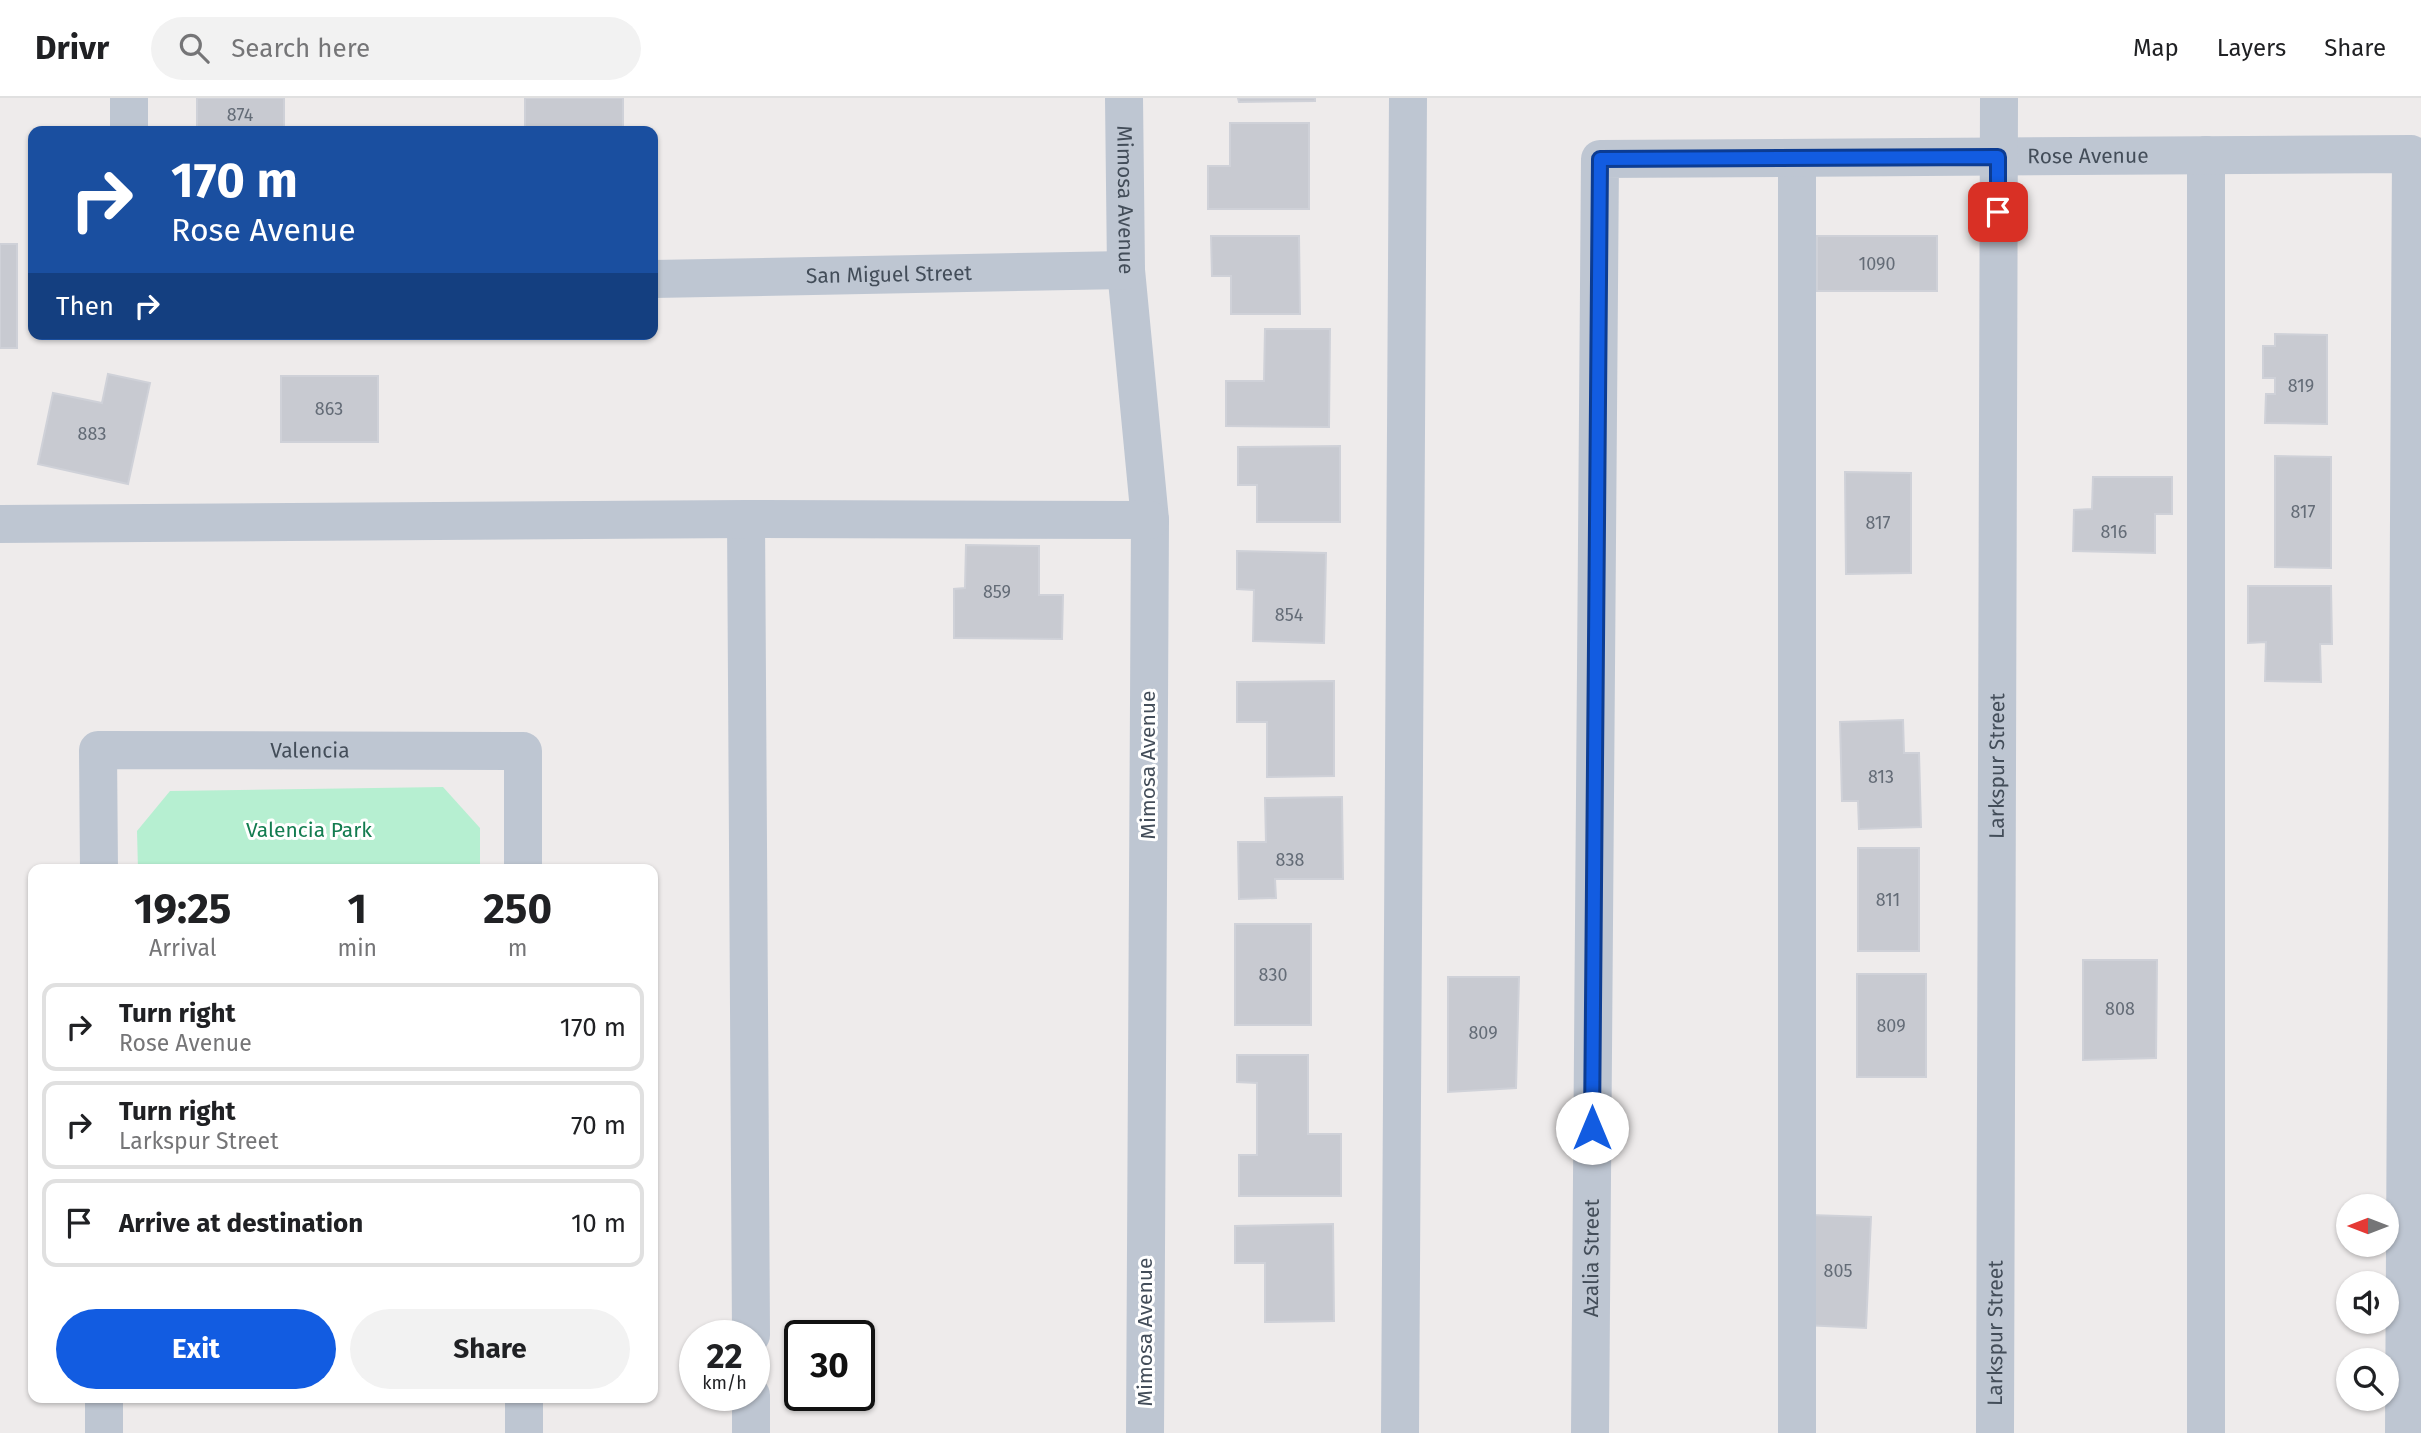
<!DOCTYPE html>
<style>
:root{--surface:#fff;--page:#f2f2f2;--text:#202124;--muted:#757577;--line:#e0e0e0;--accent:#125ce1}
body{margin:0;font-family:"Fira Sans",sans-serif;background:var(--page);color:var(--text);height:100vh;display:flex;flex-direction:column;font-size:26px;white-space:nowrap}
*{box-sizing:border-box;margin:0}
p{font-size:23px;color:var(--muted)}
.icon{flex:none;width:38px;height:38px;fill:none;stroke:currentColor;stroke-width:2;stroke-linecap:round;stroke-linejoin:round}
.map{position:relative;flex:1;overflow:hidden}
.details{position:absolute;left:28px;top:766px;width:630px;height:539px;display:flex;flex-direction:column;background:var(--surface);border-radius:14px;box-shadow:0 2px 5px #0004}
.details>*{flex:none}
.top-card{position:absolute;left:28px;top:28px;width:630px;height:214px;border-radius:14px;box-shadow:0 2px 5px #0004;background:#1a4fa0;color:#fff;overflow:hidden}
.needle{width:46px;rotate:270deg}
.buttons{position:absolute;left:2336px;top:1096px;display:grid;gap:14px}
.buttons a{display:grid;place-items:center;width:63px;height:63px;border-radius:50%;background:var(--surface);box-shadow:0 2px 5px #0004;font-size:35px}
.speed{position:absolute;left:679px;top:1222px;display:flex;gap:14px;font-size:35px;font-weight:700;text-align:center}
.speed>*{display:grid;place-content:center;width:91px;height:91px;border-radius:50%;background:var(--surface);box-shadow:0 2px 5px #0004;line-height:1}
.speed small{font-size:18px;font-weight:400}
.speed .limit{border:4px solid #111;border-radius:10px;background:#fff;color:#111}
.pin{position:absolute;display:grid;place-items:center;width:60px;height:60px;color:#fff;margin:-30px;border-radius:14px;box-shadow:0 4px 10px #0006}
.me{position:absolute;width:77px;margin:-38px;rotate:0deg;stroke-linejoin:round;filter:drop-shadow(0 0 5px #0008)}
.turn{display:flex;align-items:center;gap:24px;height:147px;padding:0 28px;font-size:32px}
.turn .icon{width:91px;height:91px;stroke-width:2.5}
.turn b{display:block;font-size:49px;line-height:60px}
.then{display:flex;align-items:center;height:66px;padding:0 28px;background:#0003;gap:14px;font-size:26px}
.eta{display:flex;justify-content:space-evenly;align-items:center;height:119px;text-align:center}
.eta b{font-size:42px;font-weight:700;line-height:49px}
.button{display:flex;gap:14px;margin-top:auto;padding:14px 28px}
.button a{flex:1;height:80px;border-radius:42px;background:var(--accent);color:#fff;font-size:28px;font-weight:700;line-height:80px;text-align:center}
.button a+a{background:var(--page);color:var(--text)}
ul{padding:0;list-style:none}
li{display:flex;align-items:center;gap:21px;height:88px;margin:0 14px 10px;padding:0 14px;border:4px solid var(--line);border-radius:14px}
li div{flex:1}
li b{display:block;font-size:26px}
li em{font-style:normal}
header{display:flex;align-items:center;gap:42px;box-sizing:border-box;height:98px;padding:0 35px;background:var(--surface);border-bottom:2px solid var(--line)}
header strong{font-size:33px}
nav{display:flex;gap:38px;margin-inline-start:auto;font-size:24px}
.search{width:490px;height:63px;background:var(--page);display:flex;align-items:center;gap:18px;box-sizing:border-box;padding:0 24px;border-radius:38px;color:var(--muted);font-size:26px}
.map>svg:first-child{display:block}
.green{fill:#b6efd1}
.building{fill:#c8cad1;stroke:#cfd1d8;stroke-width:2}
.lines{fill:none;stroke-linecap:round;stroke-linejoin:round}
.minor{stroke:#bec6d2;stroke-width:38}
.route-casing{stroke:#0c3c92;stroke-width:18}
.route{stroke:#125ce1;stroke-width:12}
.labels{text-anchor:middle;stroke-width:6;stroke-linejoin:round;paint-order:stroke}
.number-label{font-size:18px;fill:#646c77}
.street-label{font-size:21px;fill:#434d59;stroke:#fff}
.park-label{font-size:21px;fill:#137c50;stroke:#fff}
</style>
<header>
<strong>Drivr</strong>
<div class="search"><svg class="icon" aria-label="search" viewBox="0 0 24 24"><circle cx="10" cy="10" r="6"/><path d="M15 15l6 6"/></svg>Search here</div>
<nav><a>Map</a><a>Layers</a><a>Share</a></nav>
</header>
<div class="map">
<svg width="2421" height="1335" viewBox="0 0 2421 1335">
<rect width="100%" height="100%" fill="#eeebeb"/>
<polygon class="green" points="443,689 480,730 480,772 138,772 137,733 170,693"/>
<g class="building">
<rect x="197" y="0" width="87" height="33"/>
<rect x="525" y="0" width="98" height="33"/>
<polygon points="1238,0 1315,0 1315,3 1239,4"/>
<polygon points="1230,25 1309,25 1309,111 1208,111 1208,68 1230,68"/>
<polygon points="1211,138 1299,138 1300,216 1231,216 1231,178 1212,178"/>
<rect x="1817" y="138" width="120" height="55"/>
<rect x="0" y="146" width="17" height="104"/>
<polygon points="1265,231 1330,231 1329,329 1226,328 1226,283 1264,283"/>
<polygon points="2275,236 2327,237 2327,326 2265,325 2266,296 2275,296 2275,280 2263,280 2263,248 2275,248"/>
<polygon points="108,276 150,285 128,386 38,366 53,295 102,305"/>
<rect x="281" y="278" width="97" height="66"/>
<polygon points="1340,348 1340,424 1257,424 1257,387 1238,387 1238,349"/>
<polygon points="2275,358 2331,359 2331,470 2275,469"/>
<polygon points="1845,374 1911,375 1911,475 1846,476"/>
<polygon points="2093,379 2172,379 2172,416 2155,416 2155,455 2073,453 2074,412 2092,411"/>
<polygon points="966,447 1039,448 1039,497 1063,497 1062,541 954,540 954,491 965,490"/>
<polygon points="1237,453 1326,455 1324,545 1253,543 1254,492 1237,491"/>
<polygon points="2248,488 2331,488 2332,546 2320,546 2321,584 2265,583 2266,544 2248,545"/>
<polygon points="1334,583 1334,678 1267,679 1267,624 1237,624 1237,584"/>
<polygon points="1903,622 1904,655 1919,655 1921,729 1859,731 1858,703 1842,703 1840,624"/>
<polygon points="1342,699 1343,781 1275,781 1276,800 1239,801 1238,744 1266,744 1265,700"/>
<rect x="1858" y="750" width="61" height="103"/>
<rect x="1235" y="826" width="76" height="101"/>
<polygon points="2083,862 2157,862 2156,960 2083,962"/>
<rect x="1857" y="876" width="69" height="103"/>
<polygon points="1448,879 1519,879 1516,990 1448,994"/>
<polygon points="1237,957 1308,957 1308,1036 1341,1036 1341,1098 1239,1098 1239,1057 1257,1057 1257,985 1237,984"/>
<polygon points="1809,1117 1871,1119 1866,1230 1804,1227"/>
<polygon points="1333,1126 1334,1223 1265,1224 1265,1165 1235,1165 1235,1128"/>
</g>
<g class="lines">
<g class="minor">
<path id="s1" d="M1124 0 1126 172 1150 422 1145 1335"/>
<polyline points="129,33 129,0"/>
<polyline points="2206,57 2206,1335"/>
<polyline points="1797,60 1797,1335"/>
<path id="s2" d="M653 181 1126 172"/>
<polyline points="746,421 751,1237"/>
<polyline points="0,426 746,421 1150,422"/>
<path id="s3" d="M99 772 98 652 523 653V772"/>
<polyline points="751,1297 751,1335"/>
<polyline points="104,1300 104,1335"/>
<polyline points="524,1300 524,1335"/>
<polyline points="1400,1335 1408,0"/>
<path id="s4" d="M1590 1335 1600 61 2411 56 2404 1335"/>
<path id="s5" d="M1995 1335 1999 0"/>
</g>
</g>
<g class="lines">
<g class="route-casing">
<polyline id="route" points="1592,1030 1600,61 1998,59 1998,114"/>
</g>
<use href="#route" class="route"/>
</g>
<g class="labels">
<g class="number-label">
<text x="240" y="23">874</text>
<text x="1877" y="172">1090</text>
<text x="2301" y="294">819</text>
<text x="329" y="317">863</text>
<text x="92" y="342">883</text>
<text x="2303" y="420">817</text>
<text x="1878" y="431">817</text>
<text x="2114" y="440">816</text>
<text x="997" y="500">859</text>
<text x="1289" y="523">854</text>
<text x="1881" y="685">813</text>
<text x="1290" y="768">838</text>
<text x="1888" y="808">811</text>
<text x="1273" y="883">830</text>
<text x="2120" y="917">808</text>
<text x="1891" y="934">809</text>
<text x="1483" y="941">809</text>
<text x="1838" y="1179">805</text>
</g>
<g class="street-label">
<text dy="7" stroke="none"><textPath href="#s4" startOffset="1762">Rose Avenue</textPath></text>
<text dy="7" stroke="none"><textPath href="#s1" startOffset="102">Mimosa Avenue</textPath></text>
<text dy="7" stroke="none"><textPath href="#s2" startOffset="236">San Miguel Street</textPath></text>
<text dy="7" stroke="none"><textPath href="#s3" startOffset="332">Valencia</textPath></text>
<text transform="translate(1148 667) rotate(-90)" y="7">Mimosa Avenue</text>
<text dy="7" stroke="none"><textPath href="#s5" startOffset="667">Larkspur Street</textPath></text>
<text dy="7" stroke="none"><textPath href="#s4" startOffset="175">Azalia Street</textPath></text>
<text transform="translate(1145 1234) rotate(-90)" y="7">Mimosa Avenue</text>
<text dy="7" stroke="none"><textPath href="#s5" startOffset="100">Larkspur Street</textPath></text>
</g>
<g class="park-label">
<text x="309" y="739">Valencia Park</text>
</g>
</g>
</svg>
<div class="buttons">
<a><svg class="needle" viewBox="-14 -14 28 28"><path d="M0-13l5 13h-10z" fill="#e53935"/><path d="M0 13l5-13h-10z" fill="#757577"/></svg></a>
<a><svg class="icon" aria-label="sound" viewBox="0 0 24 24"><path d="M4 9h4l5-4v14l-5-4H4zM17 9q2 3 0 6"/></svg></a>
<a><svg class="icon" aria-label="search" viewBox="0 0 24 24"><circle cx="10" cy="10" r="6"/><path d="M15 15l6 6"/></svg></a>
</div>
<div class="speed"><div>22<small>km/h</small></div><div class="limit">30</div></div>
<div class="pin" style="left:1998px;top:114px;background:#d93025"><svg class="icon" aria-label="arrive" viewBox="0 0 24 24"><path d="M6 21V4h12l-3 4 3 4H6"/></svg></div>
<svg class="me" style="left:1592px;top:1030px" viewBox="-20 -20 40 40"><circle r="19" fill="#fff"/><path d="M0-13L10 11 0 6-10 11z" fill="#125ce1"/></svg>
<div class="top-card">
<div class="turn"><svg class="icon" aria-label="right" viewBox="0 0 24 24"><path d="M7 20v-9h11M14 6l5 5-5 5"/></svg><div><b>170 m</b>Rose Avenue</div></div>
<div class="then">Then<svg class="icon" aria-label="right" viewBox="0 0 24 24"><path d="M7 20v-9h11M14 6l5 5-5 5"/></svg></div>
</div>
<section class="details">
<div class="eta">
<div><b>19:25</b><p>Arrival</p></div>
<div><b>1</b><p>min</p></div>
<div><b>250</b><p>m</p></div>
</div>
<ul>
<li><svg class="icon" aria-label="right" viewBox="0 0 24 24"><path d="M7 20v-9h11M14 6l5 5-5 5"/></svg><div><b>Turn right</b><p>Rose Avenue</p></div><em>170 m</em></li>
<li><svg class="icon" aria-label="right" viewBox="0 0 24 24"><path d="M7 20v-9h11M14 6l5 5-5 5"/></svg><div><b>Turn right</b><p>Larkspur Street</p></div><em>70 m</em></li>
<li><svg class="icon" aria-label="arrive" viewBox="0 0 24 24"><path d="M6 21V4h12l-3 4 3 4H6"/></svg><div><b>Arrive at destination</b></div><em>10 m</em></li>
</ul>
<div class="button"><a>Exit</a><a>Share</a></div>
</section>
</div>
